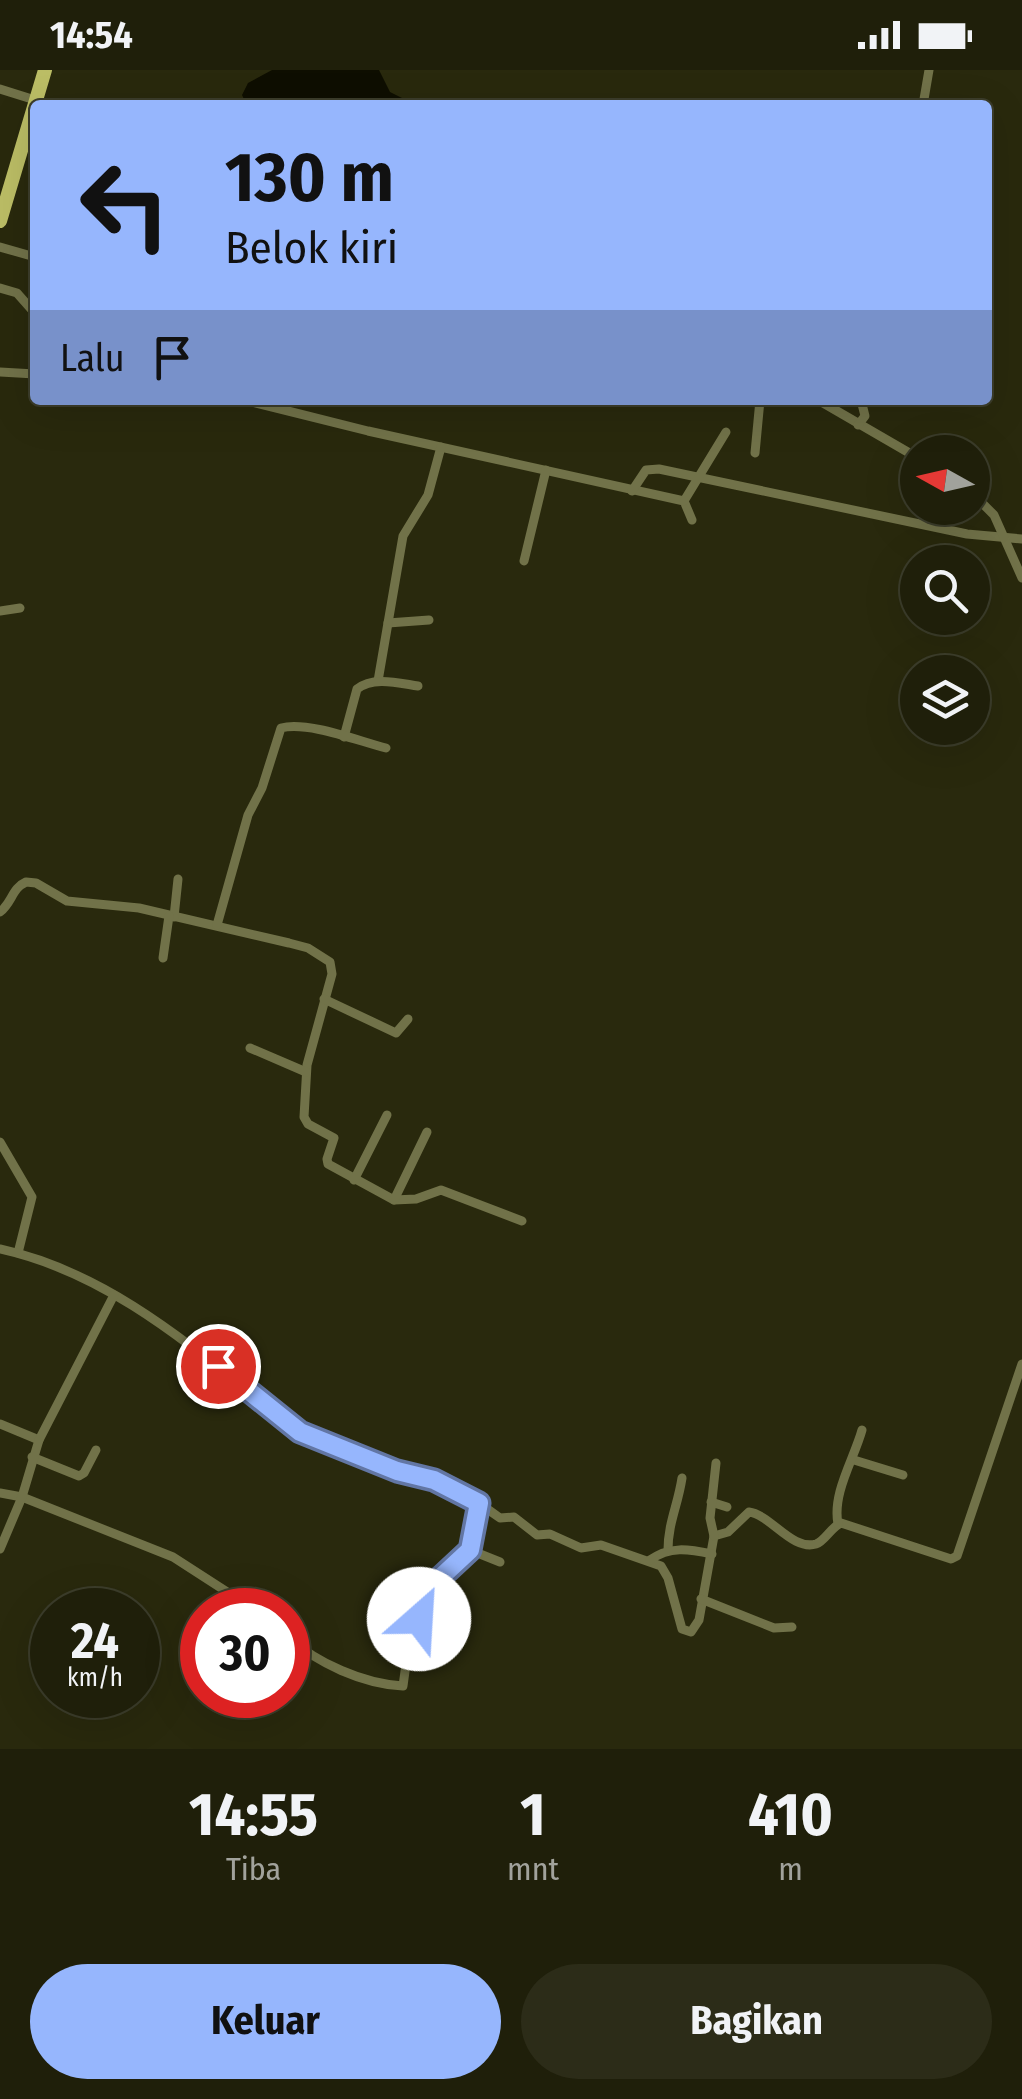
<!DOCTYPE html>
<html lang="id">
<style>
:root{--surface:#1f1f0a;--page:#2c2c18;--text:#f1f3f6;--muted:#a1a29c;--line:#3c3d2b;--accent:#96b6fd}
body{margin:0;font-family:"Fira Sans Condensed",sans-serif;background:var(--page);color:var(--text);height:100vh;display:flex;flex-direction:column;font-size:38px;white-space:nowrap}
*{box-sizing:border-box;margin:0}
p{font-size:32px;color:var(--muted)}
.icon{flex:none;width:55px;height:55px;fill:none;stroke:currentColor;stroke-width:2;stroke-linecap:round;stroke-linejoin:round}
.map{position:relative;height:1679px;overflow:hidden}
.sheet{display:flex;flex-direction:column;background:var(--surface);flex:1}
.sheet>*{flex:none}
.hud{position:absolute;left:30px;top:30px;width:962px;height:305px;border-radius:10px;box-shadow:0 10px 40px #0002,0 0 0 2px var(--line);background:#96b6fd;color:#111;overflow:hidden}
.needle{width:65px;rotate:278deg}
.buttons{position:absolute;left:900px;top:365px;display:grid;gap:20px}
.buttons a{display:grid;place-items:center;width:90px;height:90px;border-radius:50%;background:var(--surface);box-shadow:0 10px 40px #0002,0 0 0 2px var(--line);font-size:50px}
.speed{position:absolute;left:30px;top:1518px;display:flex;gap:20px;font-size:50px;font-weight:700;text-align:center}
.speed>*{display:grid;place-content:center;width:130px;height:130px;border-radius:50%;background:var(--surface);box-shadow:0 10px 40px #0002,0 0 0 2px var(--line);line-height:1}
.speed small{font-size:25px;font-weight:400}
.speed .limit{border:15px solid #d22;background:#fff;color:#111}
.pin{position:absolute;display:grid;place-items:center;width:85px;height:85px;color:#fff;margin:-42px;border:5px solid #fff;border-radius:50%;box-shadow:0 2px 10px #0007}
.me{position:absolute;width:110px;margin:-55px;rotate:26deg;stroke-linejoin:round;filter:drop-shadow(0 0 8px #0008)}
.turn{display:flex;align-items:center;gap:35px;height:210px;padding:0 30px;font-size:45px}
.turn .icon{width:130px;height:130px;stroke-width:2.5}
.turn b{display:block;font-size:70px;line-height:85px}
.then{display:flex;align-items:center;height:95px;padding:0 30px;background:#0003;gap:20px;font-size:38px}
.eta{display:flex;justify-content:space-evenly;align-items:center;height:170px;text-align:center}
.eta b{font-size:60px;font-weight:700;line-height:70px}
.primary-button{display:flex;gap:20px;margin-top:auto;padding:20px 30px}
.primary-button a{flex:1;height:115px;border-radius:60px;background:var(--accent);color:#111;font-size:40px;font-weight:700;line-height:115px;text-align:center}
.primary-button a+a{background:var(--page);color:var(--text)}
.status{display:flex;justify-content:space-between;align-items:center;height:70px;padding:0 50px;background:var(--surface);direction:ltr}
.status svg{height:28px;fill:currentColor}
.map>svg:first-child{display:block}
.water{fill:#0e0e00}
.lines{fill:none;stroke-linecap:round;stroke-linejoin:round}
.minor{stroke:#717249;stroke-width:9}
.primary{stroke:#bbbd65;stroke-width:14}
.route-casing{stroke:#6276a4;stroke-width:25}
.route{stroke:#96b6fd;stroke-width:18}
</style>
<div class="status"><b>14:54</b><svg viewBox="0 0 49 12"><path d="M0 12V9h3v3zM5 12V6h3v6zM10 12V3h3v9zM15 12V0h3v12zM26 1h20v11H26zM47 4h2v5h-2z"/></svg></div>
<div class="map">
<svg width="1022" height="1679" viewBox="0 0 1022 1679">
<rect width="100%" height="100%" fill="#29290d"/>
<polygon class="water" points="272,0 379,0 390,22 412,33 247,35 242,25 248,13"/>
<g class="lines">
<g class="minor">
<polyline points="0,19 35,30"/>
<polyline points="923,35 929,0"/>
<polyline points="0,177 35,187"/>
<polyline points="0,218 17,223 32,240"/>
<polyline points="0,302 35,304"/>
<polyline points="244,330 368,361 684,431 692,450"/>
<polyline points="818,330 918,388"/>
<polyline points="858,355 865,346 861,330"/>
<polyline points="755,383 760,330"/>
<polyline points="632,421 646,400 659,399 967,464 1022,469"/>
<polyline points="972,423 994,445 1022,508"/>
<polyline points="684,431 726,362"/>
<polyline points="524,491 546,400"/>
<polyline points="0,541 20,538"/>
<polyline points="388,553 429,550"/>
<polyline points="378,611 403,466 428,425 441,377"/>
<path d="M344 667 357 619C373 606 398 613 418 616"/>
<path d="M0 842C12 833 12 818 26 812L36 813 67 831 139 838 289 873 308 878 330 892 332 904 307 995 304 1047 308 1054 334 1068 327 1089 328 1094 394 1130 416 1129 441 1120 522 1151"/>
<polyline points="174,847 178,809"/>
<path d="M217 855 248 745 262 718 281 658C308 651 358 671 386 678"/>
<polyline points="163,888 169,846"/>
<polyline points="324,929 396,963 408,949"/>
<polyline points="250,978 306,1002"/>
<polyline points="0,1072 32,1127 18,1183"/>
<polyline points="354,1110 387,1045"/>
<polyline points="394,1130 427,1062"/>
<path d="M0 1179C119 1205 207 1291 300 1362 364 1397 441 1403 500 1448L514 1447 537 1465 550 1464 581 1478 601 1475 661 1496 668 1508 682 1559 691 1562 699 1550 714 1466 728 1462 749 1442C771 1445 792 1481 816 1474 825 1471 831 1457 841 1453L951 1489 957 1486 1022 1294"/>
<polyline points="0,1354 39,1370"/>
<polyline points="32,1387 79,1406 84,1403 96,1380"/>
<polyline points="854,1390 903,1405"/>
<polyline points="0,1423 22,1427 173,1487 255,1540"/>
<polyline points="711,1432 727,1437"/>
<polyline points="479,1433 470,1480 500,1492"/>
<path d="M838 1454C832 1423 854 1389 862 1360"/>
<polyline points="714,1466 710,1448 716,1393"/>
<polyline points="0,1479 22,1427 39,1370 114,1225"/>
<path d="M668 1480C668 1453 678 1435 682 1408"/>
<path d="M650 1490C670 1476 688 1479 712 1484"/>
<polyline points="701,1529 774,1558 792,1557"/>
<path d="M288 1567C317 1593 363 1614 403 1616L409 1572 425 1521 470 1480"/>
</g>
<polyline class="primary" points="0,151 45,0"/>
</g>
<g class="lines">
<g class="route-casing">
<polyline id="route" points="218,1296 300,1362 397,1401 434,1410 479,1433 470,1480 426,1521 419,1549"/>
</g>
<use href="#route" class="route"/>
</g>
</svg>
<div class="buttons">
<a><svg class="needle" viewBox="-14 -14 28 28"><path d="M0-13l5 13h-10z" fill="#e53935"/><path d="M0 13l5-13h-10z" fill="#a1a29c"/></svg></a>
<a><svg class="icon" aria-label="search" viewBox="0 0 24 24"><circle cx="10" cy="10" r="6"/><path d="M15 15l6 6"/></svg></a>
<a><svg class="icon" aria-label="layers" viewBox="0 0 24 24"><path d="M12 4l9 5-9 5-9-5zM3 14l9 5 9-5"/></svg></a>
</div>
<div class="speed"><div>24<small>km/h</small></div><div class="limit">30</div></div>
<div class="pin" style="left:218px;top:1296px;background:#d93025"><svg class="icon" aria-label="arrive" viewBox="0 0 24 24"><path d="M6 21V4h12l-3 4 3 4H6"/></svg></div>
<svg class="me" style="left:419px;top:1549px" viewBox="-20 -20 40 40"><circle r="19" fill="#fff"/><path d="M0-13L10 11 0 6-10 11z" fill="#96b6fd"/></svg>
<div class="hud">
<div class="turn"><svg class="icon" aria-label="left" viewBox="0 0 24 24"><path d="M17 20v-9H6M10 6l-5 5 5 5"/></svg><div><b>130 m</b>Belok kiri</div></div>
<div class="then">Lalu<svg class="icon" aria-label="arrive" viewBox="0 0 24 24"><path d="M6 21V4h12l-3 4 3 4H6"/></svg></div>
</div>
</div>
<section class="sheet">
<div class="eta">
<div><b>14:55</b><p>Tiba</p></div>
<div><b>1</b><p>mnt</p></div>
<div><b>410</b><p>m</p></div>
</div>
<div class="primary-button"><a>Keluar</a><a>Bagikan</a></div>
</section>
